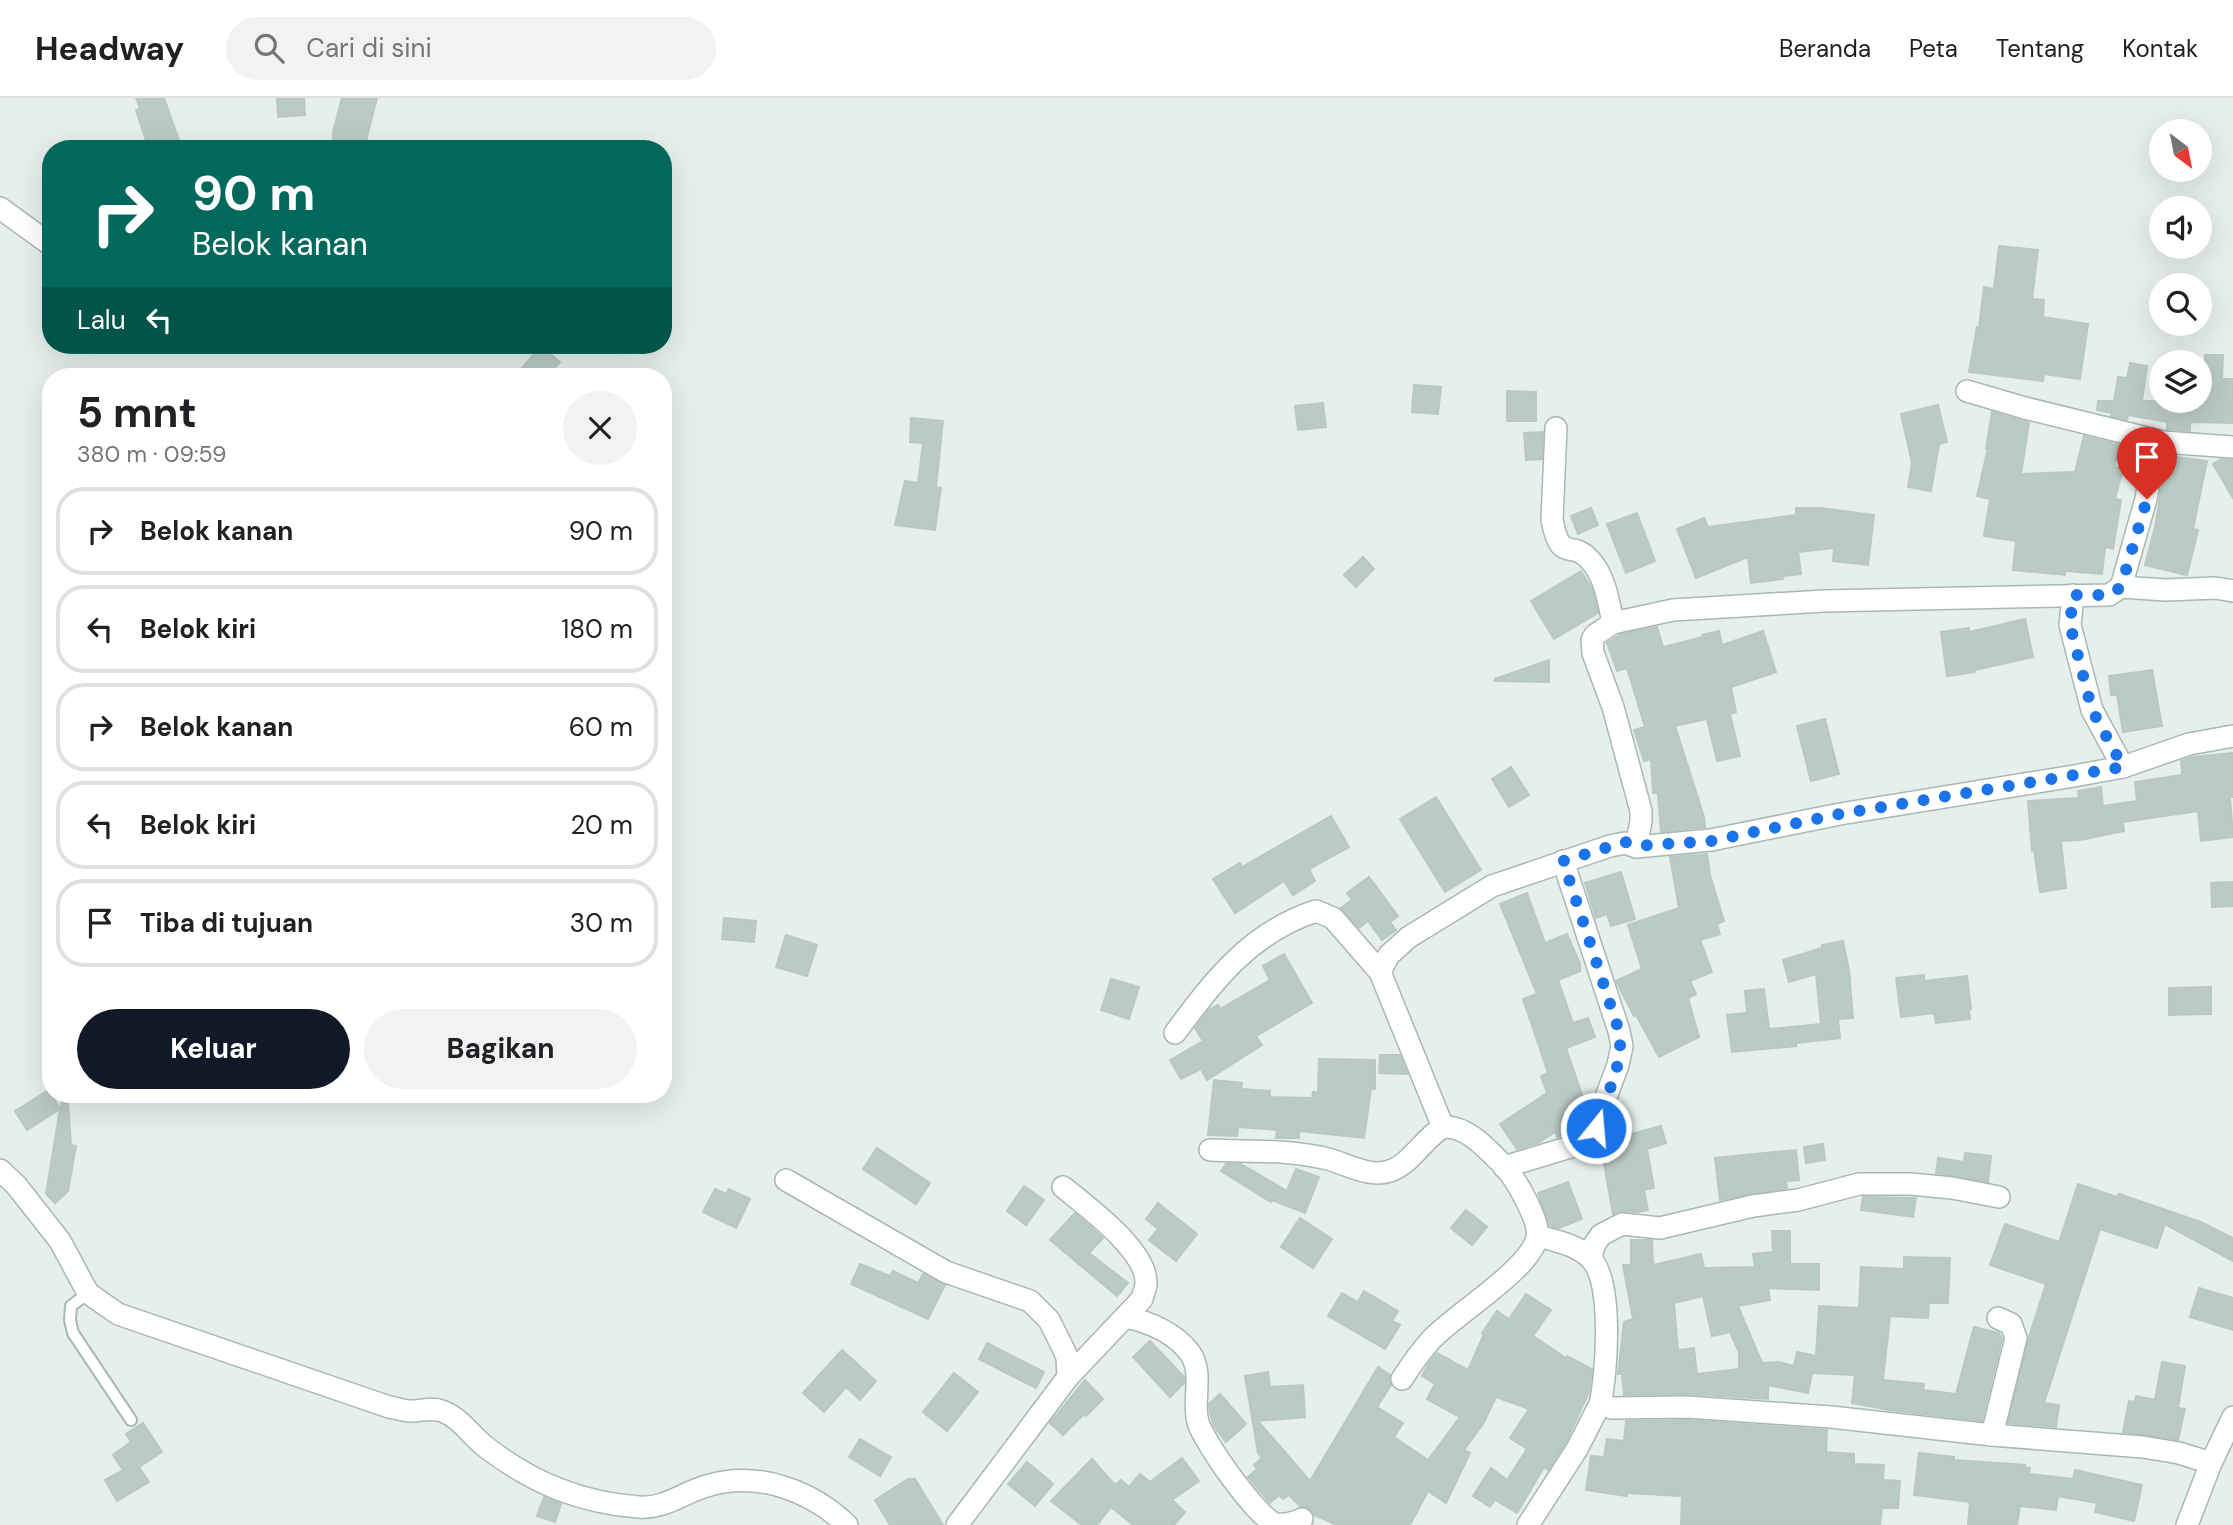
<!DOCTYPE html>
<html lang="id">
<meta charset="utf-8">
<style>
:root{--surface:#fff;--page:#f2f2f2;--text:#202124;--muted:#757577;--line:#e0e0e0;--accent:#111827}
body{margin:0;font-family:"DM Sans",sans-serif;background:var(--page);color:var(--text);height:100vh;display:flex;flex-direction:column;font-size:26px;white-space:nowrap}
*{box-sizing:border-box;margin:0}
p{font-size:23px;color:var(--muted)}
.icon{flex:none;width:38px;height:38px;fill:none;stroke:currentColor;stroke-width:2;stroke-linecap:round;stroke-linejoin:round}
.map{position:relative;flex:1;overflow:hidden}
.side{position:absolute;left:42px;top:270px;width:630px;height:735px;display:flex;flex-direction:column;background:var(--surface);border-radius:28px;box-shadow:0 7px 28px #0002}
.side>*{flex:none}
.top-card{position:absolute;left:42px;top:42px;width:630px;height:214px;border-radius:28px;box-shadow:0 7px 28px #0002;background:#00695c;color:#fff;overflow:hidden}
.needle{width:46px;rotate:148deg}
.tools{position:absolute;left:2149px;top:21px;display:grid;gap:14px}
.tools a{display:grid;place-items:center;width:63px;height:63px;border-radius:50%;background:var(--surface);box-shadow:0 7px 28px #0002;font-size:35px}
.pin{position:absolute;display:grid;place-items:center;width:60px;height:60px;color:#fff;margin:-72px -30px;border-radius:50% 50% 50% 0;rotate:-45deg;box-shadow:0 0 7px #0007}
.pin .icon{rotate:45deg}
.me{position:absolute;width:77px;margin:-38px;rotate:17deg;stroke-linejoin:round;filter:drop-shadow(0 0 5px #0008)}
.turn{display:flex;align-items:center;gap:24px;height:147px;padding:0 35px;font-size:32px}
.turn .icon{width:91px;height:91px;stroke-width:2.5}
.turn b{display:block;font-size:49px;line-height:60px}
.then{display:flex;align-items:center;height:66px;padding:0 35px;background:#0003;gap:14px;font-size:26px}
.round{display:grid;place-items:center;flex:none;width:74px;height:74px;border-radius:37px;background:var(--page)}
.summary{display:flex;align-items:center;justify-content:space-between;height:119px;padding:0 35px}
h1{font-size:42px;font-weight:700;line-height:52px}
.action{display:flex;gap:14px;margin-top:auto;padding:14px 35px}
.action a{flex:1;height:80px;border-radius:42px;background:var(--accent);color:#fff;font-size:28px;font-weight:700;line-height:80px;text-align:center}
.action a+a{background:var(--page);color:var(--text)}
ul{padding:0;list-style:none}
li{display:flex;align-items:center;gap:21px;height:88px;margin:0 14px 10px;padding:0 21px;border:4px solid var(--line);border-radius:28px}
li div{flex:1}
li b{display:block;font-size:26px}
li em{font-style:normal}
header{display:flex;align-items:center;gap:42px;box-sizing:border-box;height:98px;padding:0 35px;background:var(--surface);border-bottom:2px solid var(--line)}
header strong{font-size:33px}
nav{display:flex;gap:38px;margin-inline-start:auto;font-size:24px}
.search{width:490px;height:63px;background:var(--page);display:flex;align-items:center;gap:18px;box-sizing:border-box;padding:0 24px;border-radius:38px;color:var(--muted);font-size:26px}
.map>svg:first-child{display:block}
.building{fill:#bbcac4;stroke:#b8c9c2;stroke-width:2;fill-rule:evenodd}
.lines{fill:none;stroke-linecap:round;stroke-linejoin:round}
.lane-casing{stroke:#a8b8b2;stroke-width:14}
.street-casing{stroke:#a8b8b2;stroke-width:24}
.lane{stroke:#fff;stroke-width:10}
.street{stroke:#fff;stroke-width:21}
.route{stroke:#1a73e8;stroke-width:12;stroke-dasharray:0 21.6}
</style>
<header>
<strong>Headway</strong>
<div class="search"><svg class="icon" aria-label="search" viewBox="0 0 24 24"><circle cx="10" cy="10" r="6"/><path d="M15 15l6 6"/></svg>Cari di sini</div>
<nav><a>Beranda</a><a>Peta</a><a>Tentang</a><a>Kontak</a></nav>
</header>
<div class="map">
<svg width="2233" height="1427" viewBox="0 0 2233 1427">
<rect width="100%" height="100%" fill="#e6efeb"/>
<g class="building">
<polygon points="136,0 164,0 182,51 149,51 136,12 140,11"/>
<polygon points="277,0 304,0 305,17 278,19"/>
<polygon points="342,0 377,0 364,51 333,51 333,34"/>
<polygon points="1999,148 2038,152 2032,201 2044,202 2043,219 2088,226 2080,281 2044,276 2043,283 1969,274 1977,229 1979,229 1984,189 1994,191"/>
<polygon points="541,248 560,264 548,278 532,278 522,270"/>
<polygon points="2205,257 2223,257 2222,281 2233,281 2233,325 2190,324 2190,333 2167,331 2167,324 2128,317 2127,322 2111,318 2112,315 2097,312 2098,303 2114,303 2118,279 2127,280 2130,265 2147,268 2142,303 2204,303"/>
<polygon points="1414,287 1441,289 1438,316 1412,314"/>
<polygon points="1507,293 1536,294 1536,323 1507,323"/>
<polygon points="1323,305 1326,329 1298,332 1295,308"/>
<polygon points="1938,307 1947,344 1939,346 1931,393 1908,389 1912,365 1901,316"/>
<polygon points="1992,314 2029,325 2021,376 2075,374 2084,338 2120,347 2114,369 2123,371 2115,401 2121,402 2113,451 2105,449 2102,476 2065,473 2065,477 2013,472 2016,443 1984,438 1990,401 1977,398 1988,350 1986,350"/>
<polygon points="911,320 943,323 936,389 941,390 935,432 895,427 905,383 918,385 923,345 910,344"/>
<polygon points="1543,334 1542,361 1526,362 1524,335"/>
<polygon points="2170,358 2207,363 2193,431 2198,432 2187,477 2145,467 2155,429 2166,362"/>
<polygon points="2221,361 2233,362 2233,400 2213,366"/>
<polygon points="1591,410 1598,427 1578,436 1571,418"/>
<polygon points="1796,410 1821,410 1874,417 1868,467 1833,463 1834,450 1798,454 1801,476 1782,478 1783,481 1751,485 1748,459 1696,480 1677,431 1704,420 1708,429 1796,417"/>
<polygon points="1637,415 1655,463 1626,475 1607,426"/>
<polygon points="1363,459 1374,471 1356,489 1344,477"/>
<polygon points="1581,473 1592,491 1598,515 1554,541 1531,503"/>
<polygon points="2025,521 2033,559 1975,572 1975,574 1947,578 1941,534 1969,530 1969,534"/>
<polygon points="1657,529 1663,549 1703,539 1702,537 1719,533 1722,547 1763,533 1776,574 1731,589 1736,614 1730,616 1740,658 1717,663 1707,621 1675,628 1704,719 1705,729 1661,734 1658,695 1653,695 1651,661 1644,663 1634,632 1645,629 1627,570 1617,573 1607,545 1622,536"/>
<polygon points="1549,562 1549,584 1495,583 1495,581"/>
<polygon points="2152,572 2162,628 2123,634 2117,597 2111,597 2109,578"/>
<polygon points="1825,621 1839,676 1811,683 1797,628"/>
<polygon points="2233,655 2233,699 2230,699 2233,739 2201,743 2198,713 2123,724 2124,733 2080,742 2061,743 2066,790 2040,794 2034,752 2032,753 2028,703 2079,700 2078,693 2101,689 2103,708 2137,703 2135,684 2182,677 2181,663 2192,659"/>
<polygon points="1511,669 1529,697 1509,709 1492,681"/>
<polygon points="1436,699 1481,772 1445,794 1400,721"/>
<polygon points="1331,718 1349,749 1309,771 1315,783 1293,797 1284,783 1235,815 1213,781 1240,765 1242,769"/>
<polygon points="1707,756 1710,777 1724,823 1717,826 1720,836 1700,842 1712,874 1690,883 1696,896 1688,900 1699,939 1659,959 1636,917 1634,918 1616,883 1642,871 1628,827 1679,810 1670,759"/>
<polygon points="1621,774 1635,821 1611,828 1607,816 1596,820 1585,785"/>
<polygon points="1369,779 1398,818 1390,824 1396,832 1382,842 1368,823 1359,830 1341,810 1352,802 1347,795"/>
<polygon points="2233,784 2233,808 2212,809 2211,785"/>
<polygon points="1527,795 1545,845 1567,836 1580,866 1580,873 1558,882 1573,925 1588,920 1595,939 1566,950 1584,1003 1579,1005 1584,1019 1580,1030 1557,1039 1555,1034 1538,1045 1517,1051 1500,1026 1547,995 1541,978 1548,975 1523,901 1537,896 1500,806"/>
<polygon points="724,820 756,823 754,844 722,841"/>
<polygon points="786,837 817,847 807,878 776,869"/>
<polygon points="1843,843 1849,872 1853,920 1838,921 1840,940 1796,945 1796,948 1732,954 1727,917 1747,915 1745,893 1764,891 1769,931 1821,926 1816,876 1789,884 1783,862 1822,850 1822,847"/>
<polygon points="1284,856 1312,905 1256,938 1262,947 1207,982 1201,971 1181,981 1170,962 1203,943 1195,930 1209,912 1218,907 1220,911 1270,882 1263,868"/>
<polygon points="1924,877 1924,883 1967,878 1971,911 1969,911 1970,921 1936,925 1934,915 1901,919 1896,880"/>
<polygon points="1111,881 1139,889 1129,921 1101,912"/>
<polygon points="2211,889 2211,916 2169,917 2169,890"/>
<polygon points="1380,957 1400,957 1407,976 1379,975"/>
<polygon points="1319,961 1375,962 1375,991 1371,991 1364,1040 1299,1033 1299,1040 1276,1040 1277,1032 1238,1029 1237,1038 1208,1037 1214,982 1242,985 1241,991 1270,993 1270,999 1312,1000 1313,994 1318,995"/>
<polygon points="49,992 60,1011 62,1003 68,1003 71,1047 76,1048 68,1093 55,1105 46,1096 60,1011 27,1032 15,1013"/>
<polygon points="1630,1026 1632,1036 1661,1028 1666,1045 1647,1051 1654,1090 1644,1092 1648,1112 1637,1114 1623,1113 1613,1116 1604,1066 1612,1066 1606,1036 1608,1030"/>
<polygon points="1823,1046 1825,1062 1806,1065 1804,1049"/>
<polygon points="877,1050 930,1085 916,1106 863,1071"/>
<polygon points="1796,1052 1799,1082 1786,1083 1787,1090 1720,1102 1715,1060"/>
<polygon points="1965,1055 1991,1058 1988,1084 1936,1075 1938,1060 1964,1064"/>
<polygon points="1226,1066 1241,1066 1287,1093 1296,1071 1319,1079 1305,1115 1272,1102 1271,1104 1221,1073"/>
<polygon points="1568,1084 1582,1121 1559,1130 1550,1128 1538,1095"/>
<polygon points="2078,1086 2117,1099 2119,1096 2201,1124 2233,1140 2233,1163 2165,1126 2157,1150 2100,1131 2044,1305 2059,1307 2056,1329 2008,1325 2029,1239 2046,1186 1990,1167 2005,1126 2059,1144"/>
<polygon points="1024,1088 1044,1102 1026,1127 1007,1113"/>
<polygon points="715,1091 726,1096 729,1091 750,1101 736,1130 703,1114"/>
<polygon points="1863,1099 1916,1100 1913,1119 1861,1112"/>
<polygon points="1158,1105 1197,1136 1176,1163 1149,1142 1158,1131 1146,1121"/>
<polygon points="1466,1112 1487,1129 1472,1147 1451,1130"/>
<polygon points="1075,1115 1103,1140 1089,1155 1128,1185 1117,1198 1050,1142"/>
<polygon points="1300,1120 1332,1141 1313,1170 1281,1149"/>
<path d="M1772 1133H1790V1166H1819V1192L1768 1190 1770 1202 1738 1208 1762 1265 1778 1264 1794 1268 1797 1254 1816 1258 1819 1208 1859 1210 1861 1169 1904 1171V1159L1950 1160 1948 1205H1929L1928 1220 1890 1218 1883 1282 1924 1286 1923 1292 1956 1296 1974 1229 1999 1235 2002 1241 1982 1323 1890 1312 1852 1305 1855 1277 1812 1275 1808 1295 1768 1287V1301L1687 1296 1624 1297 1622 1276H1618L1624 1224 1633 1221 1623 1167H1631V1142H1652L1653 1167 1701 1156 1704 1170 1755 1169 1753 1156 1773 1154ZM1703 1198 1712 1238 1730 1234 1739 1254V1271L1697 1276 1694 1250 1678 1252 1674 1205Z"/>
<polygon points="860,1166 890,1178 893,1173 918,1185 923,1176 945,1187 928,1221 851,1186"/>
<polygon points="2199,1190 2233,1200 2233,1232 2190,1219"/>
<polygon points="1364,1193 1398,1213 1392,1223 1400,1227 1385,1251 1328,1218 1342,1195 1358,1204"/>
<polygon points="1526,1196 1551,1212 1533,1238 1566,1260 1567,1258 1592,1271 1589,1294 1566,1344 1548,1372 1544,1369 1517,1415 1495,1402 1490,1409 1473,1398 1491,1370 1507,1382 1527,1351 1510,1340 1529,1311 1496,1299 1483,1326 1464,1352 1470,1355 1446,1405 1428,1393 1410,1427 1337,1427 1314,1417 1309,1410 1300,1408 1289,1397 1283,1401 1279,1397 1270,1405 1248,1379 1257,1371 1254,1367 1262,1360 1258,1355 1245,1278 1268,1274 1270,1289 1303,1287 1305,1319 1258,1323 1310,1383 1378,1269 1390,1277 1391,1287 1377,1309 1403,1325 1394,1339 1428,1362 1460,1319 1427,1301 1435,1286 1422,1278 1429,1265 1437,1255 1468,1272 1484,1236 1482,1235 1497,1213 1509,1221"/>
<polygon points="1150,1243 1184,1279 1184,1285 1170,1299 1133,1259"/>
<polygon points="987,1245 1044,1274 1036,1290 979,1261"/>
<polygon points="842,1252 876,1283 860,1302 846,1289 824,1314 803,1295"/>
<polygon points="2162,1264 2185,1268 2178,1310 2185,1311 2178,1342 2123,1334 2129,1303 2135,1304 2136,1298 2155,1302"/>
<polygon points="954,1275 978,1294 947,1333 923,1314"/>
<polygon points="1085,1282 1103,1301 1086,1318 1084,1316 1063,1337 1050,1325"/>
<polygon points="1220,1296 1246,1326 1226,1344 1214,1328 1210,1314 1209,1306"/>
<polygon points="1687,1322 1827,1332 1826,1354 1854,1356 1854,1366 1884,1367 1883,1382 1900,1383 1898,1410 1882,1410 1880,1427 1681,1427 1682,1398 1627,1395 1627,1398 1586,1392 1591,1358 1604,1359 1607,1341 1624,1343 1626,1323"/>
<polygon points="143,1325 162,1354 139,1369 149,1384 117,1403 105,1382 123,1372 113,1357 131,1344 126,1336"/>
<polygon points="860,1341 891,1359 880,1378 849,1359"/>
<polygon points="1919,1355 1954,1359 1954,1362 2025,1367 2025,1369 2030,1370 2029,1376 2073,1381 2075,1372 2142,1387 2134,1423 2095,1414 2097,1405 2058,1398 2056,1412 2020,1408 2017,1427 1968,1427 1970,1404 1914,1397"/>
<polygon points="1182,1360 1199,1383 1172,1402 1185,1414 1174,1427 1133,1427 1111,1409 1097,1427 1082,1427 1051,1403 1092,1361 1115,1387 1121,1382 1129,1389 1140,1376 1150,1384"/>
<polygon points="1027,1364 1053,1386 1035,1408 1008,1386"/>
<polygon points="908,1381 915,1381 943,1427 890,1427 875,1402"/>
<polygon points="544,1399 561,1406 555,1424 537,1418"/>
</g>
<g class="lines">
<g class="lane-casing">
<polyline id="lane" points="88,1195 71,1208 70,1222 73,1235 131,1322"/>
</g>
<g class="street-casing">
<g id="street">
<polyline points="0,110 51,147"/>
<polyline points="1967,293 2025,310 2163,344"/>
<path d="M1556 330 1552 422C1561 467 1570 440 1590 462 1605 478 1609 505 1613 525"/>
<polyline points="2121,489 2146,401 2154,357 2163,344 2233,349"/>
<polyline points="2073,497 2070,527 2092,612 2123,669"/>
<polyline points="1636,749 1711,742 1840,716 2074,678 2123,669 2189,646 2233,638"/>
<path d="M1175 935C1214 882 1251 834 1316 813L1333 820 1380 874"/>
<path d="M1210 1052C1248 1054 1290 1051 1328 1061 1347 1066 1369 1080 1390 1073 1411 1066 1424 1040 1443 1029"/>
<polyline points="1504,1069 1577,1047 1591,1039 1618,967 1622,948 1619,933 1563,763"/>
<path d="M0 1072 16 1087 60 1143 88 1195 118 1216 389 1309C396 1310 404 1313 410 1313 422 1313 431 1309 442 1313 461 1320 471 1338 487 1350 533 1385 581 1405 639 1409 666 1411 685 1393 710 1387 758 1373 812 1393 847 1427"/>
<polyline points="786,1082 946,1174 1030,1203 1049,1222 1062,1248 1067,1259 1068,1279"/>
<path d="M1538 1138C1556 1143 1579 1147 1592 1162 1613 1187 1607 1275 1600 1306L1612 1310 1687 1309 1831 1319 1992 1337 2143 1349 2179 1355 2211 1365 2187 1427"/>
<polyline points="1591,1161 1594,1147 1601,1137 1622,1126 1660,1130 1753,1108 1798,1102 1859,1086 1911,1086 1952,1090 1999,1099"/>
<path d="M1126 1219C1149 1224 1175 1235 1190 1255 1204 1275 1192 1302 1198 1324 1203 1343 1258 1421 1276 1426 1285 1427 1294 1425 1302 1421"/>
<path d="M1402 1281C1411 1267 1420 1254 1431 1242 1454 1217 1532 1170 1537 1139 1540 1122 1515 1080 1504 1068 1488 1052 1467 1027 1443 1029L1380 874 1389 857 1409 839 1492 788 1610 748 1625 745 1636 749 1641 723V713L1613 609 1593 555 1592 542 1595 537 1613 525 1673 512 1824 503 2109 497 2121 489 2166 492 2215 490 2233 493"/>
<polyline points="1992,1337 2016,1240 2011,1226 1998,1220"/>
<polyline points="2211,1365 2233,1319"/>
<path d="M957 1427 1068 1279 1142 1201C1143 1196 1146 1190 1146 1185 1147 1152 1086 1108 1063 1089"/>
<polyline points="1528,1427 1577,1351 1600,1306"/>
</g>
</g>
<use href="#lane" class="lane"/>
<use href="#street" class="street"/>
</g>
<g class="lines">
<path class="route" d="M1596 1030C1605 998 1625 966 1619 933L1563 763 1625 744 1636 748 1711 743 1840 716 2123 669 2092 612 2070 527 2073 497H2109L2121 489 2147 401"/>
</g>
</svg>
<div class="tools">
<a><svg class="needle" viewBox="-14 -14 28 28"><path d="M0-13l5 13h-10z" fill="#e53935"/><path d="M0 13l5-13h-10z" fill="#757577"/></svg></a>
<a><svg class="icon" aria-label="sound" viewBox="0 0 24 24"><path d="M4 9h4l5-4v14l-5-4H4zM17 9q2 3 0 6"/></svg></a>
<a><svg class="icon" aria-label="search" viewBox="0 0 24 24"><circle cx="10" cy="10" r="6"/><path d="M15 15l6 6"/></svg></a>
<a><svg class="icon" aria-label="layers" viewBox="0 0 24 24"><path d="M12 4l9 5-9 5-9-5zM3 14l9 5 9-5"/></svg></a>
</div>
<div class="pin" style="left:2147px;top:401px;background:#d93025"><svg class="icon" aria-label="arrive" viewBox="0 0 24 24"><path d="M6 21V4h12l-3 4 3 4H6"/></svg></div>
<svg class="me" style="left:1596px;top:1030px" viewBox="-20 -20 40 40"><circle r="17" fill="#1a73e8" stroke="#fff" stroke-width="3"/><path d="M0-11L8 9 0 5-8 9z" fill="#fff"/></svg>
<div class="top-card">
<div class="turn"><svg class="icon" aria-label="right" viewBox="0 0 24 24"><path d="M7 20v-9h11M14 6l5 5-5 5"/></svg><div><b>90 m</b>Belok kanan</div></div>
<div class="then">Lalu<svg class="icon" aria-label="left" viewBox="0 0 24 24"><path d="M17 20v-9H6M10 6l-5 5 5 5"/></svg></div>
</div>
<section class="side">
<div class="summary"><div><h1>5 mnt</h1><p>380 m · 09:59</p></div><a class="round"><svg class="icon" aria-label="close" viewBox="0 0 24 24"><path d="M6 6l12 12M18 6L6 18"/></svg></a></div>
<ul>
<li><svg class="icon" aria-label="right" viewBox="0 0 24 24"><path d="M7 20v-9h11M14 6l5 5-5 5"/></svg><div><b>Belok kanan</b></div><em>90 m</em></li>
<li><svg class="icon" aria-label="left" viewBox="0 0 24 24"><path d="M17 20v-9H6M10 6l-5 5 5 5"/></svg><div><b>Belok kiri</b></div><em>180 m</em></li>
<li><svg class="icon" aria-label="right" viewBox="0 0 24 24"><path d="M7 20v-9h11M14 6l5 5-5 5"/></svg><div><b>Belok kanan</b></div><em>60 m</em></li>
<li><svg class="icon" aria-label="left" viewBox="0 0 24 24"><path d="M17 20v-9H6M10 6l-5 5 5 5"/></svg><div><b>Belok kiri</b></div><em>20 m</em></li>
<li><svg class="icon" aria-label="arrive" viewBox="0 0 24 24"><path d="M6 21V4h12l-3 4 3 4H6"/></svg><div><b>Tiba di tujuan</b></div><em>30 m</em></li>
</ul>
<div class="action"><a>Keluar</a><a>Bagikan</a></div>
</section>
</div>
